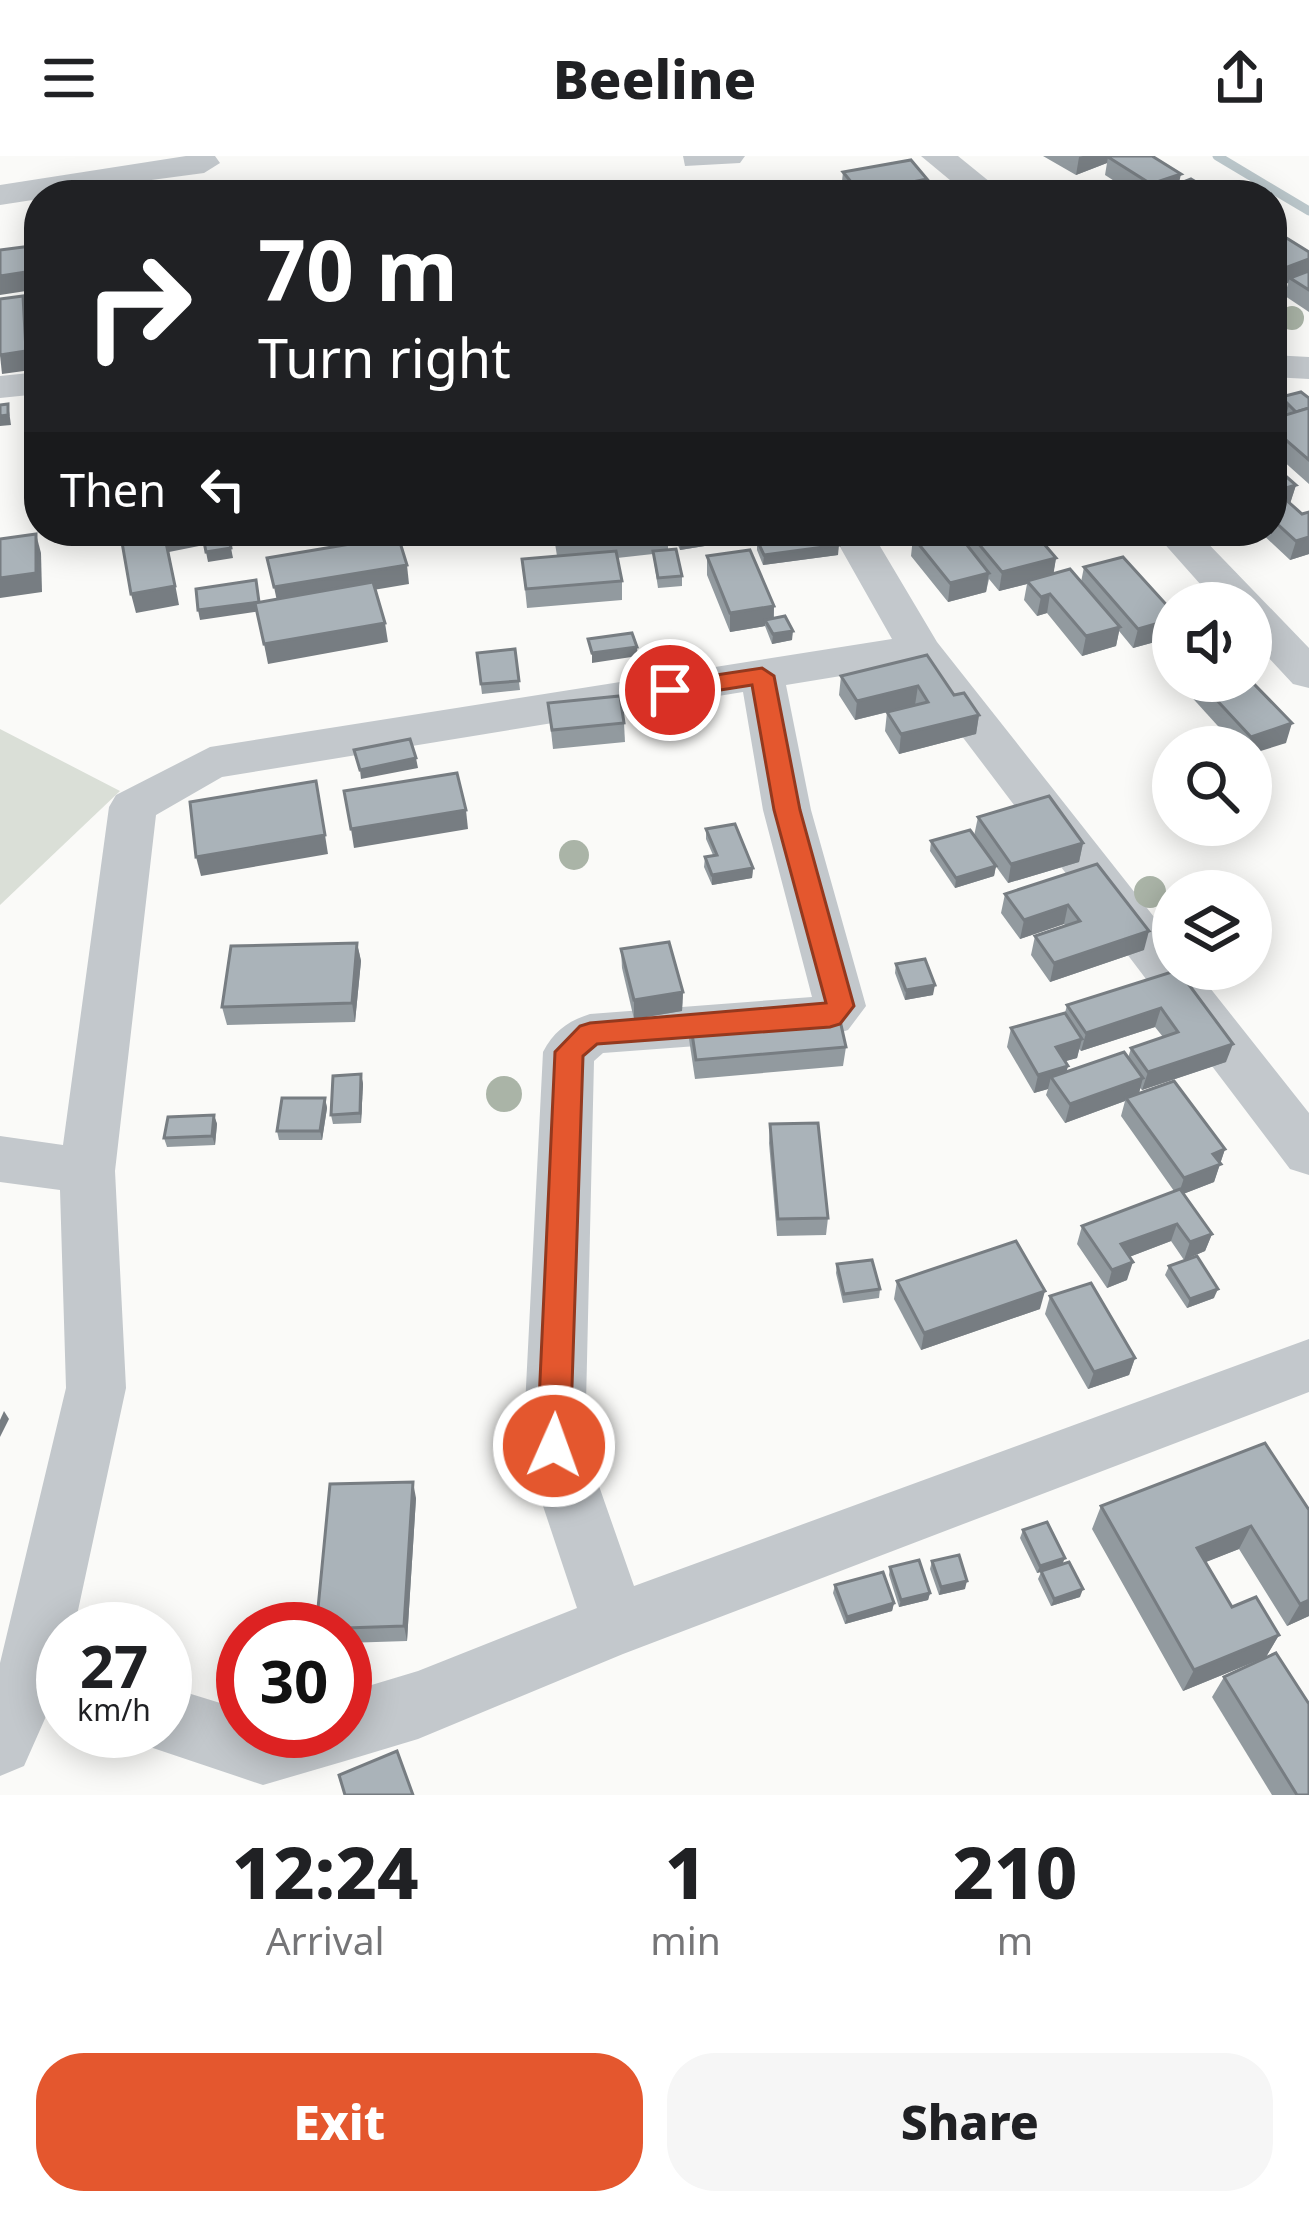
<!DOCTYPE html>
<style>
:root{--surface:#fff;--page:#f6f6f6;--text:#202124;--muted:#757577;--accent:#e4572e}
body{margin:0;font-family:"Noto Sans",sans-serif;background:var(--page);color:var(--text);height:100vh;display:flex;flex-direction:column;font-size:45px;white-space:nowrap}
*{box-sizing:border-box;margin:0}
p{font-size:39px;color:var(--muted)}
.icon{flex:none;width:66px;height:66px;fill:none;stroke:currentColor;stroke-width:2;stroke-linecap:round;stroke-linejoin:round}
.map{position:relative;height:1639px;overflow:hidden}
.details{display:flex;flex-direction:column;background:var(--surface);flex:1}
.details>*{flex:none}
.guide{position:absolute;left:24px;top:24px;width:1263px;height:366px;border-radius:48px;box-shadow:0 6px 30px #0003;background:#202124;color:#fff;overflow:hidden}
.tools{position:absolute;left:1152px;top:426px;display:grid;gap:24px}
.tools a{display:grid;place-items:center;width:120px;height:120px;border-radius:50%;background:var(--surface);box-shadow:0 6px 30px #0003;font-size:60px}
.speed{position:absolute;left:36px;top:1446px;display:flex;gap:24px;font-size:60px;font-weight:700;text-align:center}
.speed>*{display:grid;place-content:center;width:156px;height:156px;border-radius:50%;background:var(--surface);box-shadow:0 6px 30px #0003;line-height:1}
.speed small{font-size:30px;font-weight:400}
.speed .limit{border:18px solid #d22;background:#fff;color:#111}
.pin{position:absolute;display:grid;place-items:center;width:102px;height:102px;color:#fff;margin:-51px;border:6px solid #fff;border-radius:50%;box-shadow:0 3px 12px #0007}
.me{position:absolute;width:132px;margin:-66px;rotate:2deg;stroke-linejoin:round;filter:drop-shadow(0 0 9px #0008)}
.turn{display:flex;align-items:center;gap:42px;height:252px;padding:0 36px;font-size:54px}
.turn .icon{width:156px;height:156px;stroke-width:2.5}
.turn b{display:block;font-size:84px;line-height:102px}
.then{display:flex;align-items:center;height:114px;padding:0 36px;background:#0003;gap:24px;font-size:45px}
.eta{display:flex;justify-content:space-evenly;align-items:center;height:204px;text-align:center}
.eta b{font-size:72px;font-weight:800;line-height:84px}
.button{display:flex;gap:24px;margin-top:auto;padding:24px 36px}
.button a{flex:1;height:138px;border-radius:48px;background:var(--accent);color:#fff;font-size:48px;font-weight:800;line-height:138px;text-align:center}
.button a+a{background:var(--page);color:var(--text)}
header{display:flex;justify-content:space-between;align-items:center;height:156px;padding:0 36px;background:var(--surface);font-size:54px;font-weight:800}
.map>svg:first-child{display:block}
.green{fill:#dadfd7}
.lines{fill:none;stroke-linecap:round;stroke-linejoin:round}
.stream{stroke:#bbc7cb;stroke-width:9}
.minor{fill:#c3c8cc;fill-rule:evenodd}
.tree{fill:#aab4a7}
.wall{fill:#929a9f;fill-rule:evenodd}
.shaded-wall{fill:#777d82}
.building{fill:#aab3b9;stroke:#777d82;stroke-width:3}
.route{fill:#e4572e;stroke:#94391e;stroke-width:3}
</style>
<header><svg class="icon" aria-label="menu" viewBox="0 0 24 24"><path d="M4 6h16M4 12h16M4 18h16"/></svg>Beeline<svg class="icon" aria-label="share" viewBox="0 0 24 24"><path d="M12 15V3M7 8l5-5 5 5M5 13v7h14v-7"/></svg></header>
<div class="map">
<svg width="1309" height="1639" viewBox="0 0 1309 1639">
<rect width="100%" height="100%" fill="#fafaf8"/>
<polygon class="green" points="0,573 120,635 0,749"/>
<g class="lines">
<polyline class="stream" points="1217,0 1309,55"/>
<g class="minor">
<polygon points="186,0 215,0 220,7 204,17 39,39 39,43 0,49 0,29"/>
<polygon points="683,0 745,0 740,7 685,10"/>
<polygon points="921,0 958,0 1006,39 968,39"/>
<polygon points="1272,199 1309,201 1309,223 1272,221"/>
<polygon points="39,216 39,238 0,242 0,220"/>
<path d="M831 375H871L937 486 1173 785V813H1195L1309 957V1019L1290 1013 908 509 786 529 811 654 866 850 848 874 830 880 603 897 594 905 585 1290 634 1430 1309 1183V1236L623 1498 418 1583 345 1605 263 1629 141 1588 136 1575H165V1530L243 1554V1575H345V1537L418 1515 577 1452 523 1290 543 896C554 875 568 865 590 858L812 841 763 654 743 536 222 621 156 659 115 1015 126 1232 74 1473H63V1522L24 1610 0 1620V1507L66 1232 60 1034 0 1026V980L63 989 109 651 116 639 210 591 892 483Z"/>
<polygon points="1153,375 1196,375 1309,492 1309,532 1293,528 1251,483 1251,447 1217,447"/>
</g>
</g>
<g class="tree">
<circle cx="1292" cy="162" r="12"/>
<circle cx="574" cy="699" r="15"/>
<circle cx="1150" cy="736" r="16"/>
<circle cx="504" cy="938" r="18"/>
</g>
<g class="wall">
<polygon points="1043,0 1152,0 1179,28 1218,39 1136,39 1105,19 1107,7 1076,19"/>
<polygon points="843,16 926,32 894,39 854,39 842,25"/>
<polygon points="1272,73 1309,96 1309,156 1285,140 1288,127 1280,130 1272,126"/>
<polygon points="1272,232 1281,241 1309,242 1309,328 1272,295"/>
<polygon points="1272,319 1296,329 1290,347 1302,358 1309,356 1309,398 1290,404 1259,375 1272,375"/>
<polygon points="553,375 668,375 668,394 682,420 682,430 658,432 653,398 617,402 622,425 622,444 527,452 522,403 557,400"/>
<polygon points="672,375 717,375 717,388 680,394"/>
<polygon points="958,375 1033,375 1056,402 1053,418 1081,426 1084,411 1173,481 1133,492 1119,475 1116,490 1082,500 1047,457 1037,460 1024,444 1027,428 999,435 989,423 986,436 948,446 911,400 913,381 958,378"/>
<polygon points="757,384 838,399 763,409 757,394"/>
<polygon points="707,400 774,450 774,462 792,484 772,488 765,470 730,476 707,419"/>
<polygon points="515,493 520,534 482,538 477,497"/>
<polygon points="927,499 954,539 979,559 976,578 899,598 885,575 887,556 913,550 855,564 839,539 841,520"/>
<polygon points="1177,525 1251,525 1286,587 1237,591"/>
<polygon points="548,547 624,567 625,586 553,593"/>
<polygon points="1173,641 1173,663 1165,652 1168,642"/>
<polygon points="978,661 1083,687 1079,706 1008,727 974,680"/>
<polygon points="706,673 753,712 752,722 712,729 704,711 705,701 713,699 706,683"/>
<polygon points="931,685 996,710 994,720 955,732 930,695"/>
<polygon points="1097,708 1144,794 1050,826 1031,799 1035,780 1066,770 1064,768 1020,783 1001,757 1005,738"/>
<polygon points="357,787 361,805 355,866 227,869 222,851"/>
<polygon points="621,793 683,836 682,855 634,863 622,812"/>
<polygon points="896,808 933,839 905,844 895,817"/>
<polygon points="1210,813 1243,813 1241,819 1219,826"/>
<path d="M1178 814 1226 906 1142 934 1140 932 1139 937 1225 993 1214 1026 1183 1038 1212 1078 1205 1095 1184 1104 1171 1085 1129 1101 1127 1124 1107 1132 1077 1088 1082 1070 1174 1035 1121 960 1125 945 1065 967 1046 939 1048 933 1034 937 1007 891 1011 872 1065 857 1067 849ZM1155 871 1163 881 1131 892 1128 902 1066 916 1068 910 1065 905 1077 902 1079 893 1081 895Z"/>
<polygon points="690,864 846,891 843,910 695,923 689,883"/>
<polygon points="361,918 363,928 361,967 333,968 331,959"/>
<polygon points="325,942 327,952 322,984 279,984 277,975"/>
<polygon points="214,959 217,968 215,989 167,991 164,982"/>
<polygon points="770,968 828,1062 826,1079 777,1080 769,987"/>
<polygon points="837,1108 880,1133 879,1142 843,1147 836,1117"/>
<polygon points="1169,1110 1214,1142 1187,1152 1165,1119"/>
<polygon points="897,1125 1040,1153 921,1194 894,1143"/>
<polygon points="1050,1140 1135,1202 1129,1219 1088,1233 1045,1158"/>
<polygon points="416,1342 407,1485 345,1487 345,1473 316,1473"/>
<polygon points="1101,1350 1309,1354 1309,1460 1287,1470 1239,1393 1205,1406 1232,1451 1279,1479 1266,1501 1183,1535 1092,1373"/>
<polygon points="1023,1374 1062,1408 1080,1441 1051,1450 1038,1423 1041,1416 1037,1417 1020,1382"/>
<polygon points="932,1405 965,1433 939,1439 930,1413"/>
<polygon points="890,1411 930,1437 928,1444 899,1451 889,1419"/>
<polygon points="835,1429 894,1447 892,1455 845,1468 833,1437"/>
<polygon points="1224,1521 1309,1639 1272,1639 1212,1541"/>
</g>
<g class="shaded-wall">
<polygon points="1083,0 1120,0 1108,1 1107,7 1076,19 1079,1"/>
<polygon points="1181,18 1177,36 1163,34 1162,39 1148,39 1151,28"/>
<polygon points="927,23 926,32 894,39 860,39 860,37"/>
<polygon points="1309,103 1309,119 1290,122 1288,127 1280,130 1285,112"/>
<polygon points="39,114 39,133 0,139 0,120"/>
<polygon points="23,140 28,158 31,214 2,218 0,199"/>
<polygon points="8,248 11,269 0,270 0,260"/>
<polygon points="1289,249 1284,267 1272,270 1272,253"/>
<polygon points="1296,329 1290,348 1276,335"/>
<polygon points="175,375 196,375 199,390 169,396 179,449 136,457 131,438 164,377"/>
<polygon points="681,375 717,375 717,388 680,394"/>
<polygon points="36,378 41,397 42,436 0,442 0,422"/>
<polygon points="1309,381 1309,398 1290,404 1296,385"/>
<polygon points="839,389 838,399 763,409 764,399"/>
<polygon points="231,392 233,402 208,406 206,396"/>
<polygon points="1056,402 1053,421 1027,425 1027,428 999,435 1002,416"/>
<polygon points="407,409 409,428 278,450 274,431"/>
<polygon points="989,417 986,436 948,446 950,427"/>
<polygon points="1050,438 1047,457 1037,460 1041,441"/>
<polygon points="259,446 261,455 200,464 198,454"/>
<polygon points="774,450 773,469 765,464 765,470 730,476 730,457"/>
<polygon points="1173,463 1173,481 1133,492 1138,473"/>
<polygon points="385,467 388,486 268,508 264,488"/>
<polygon points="1120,471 1116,490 1082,500 1086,480"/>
<polygon points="793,475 792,484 772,488 773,478"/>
<polygon points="637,491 638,500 592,507 592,497"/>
<polygon points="918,530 915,549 855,564 857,545"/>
<polygon points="979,559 976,578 899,598 901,578"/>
<polygon points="1292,567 1286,587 1251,598 1251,591 1248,591 1251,581"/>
<polygon points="416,602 418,612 361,623 360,614"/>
<polygon points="466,654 468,673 354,692 351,673"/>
<polygon points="325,679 328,698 201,720 196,701"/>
<polygon points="1083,687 1079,706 1008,727 1011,708"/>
<polygon points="996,710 994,720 955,732 956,722"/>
<polygon points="753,712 752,722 712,729 712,719"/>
<polygon points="1068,749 1064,768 1020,783 1024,764"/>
<polygon points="1149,775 1144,794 1050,826 1054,807"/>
<polygon points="357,787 361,805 355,866 352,847"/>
<polygon points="1233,813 1243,813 1241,819 1219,826 1223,816"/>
<polygon points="935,829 933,839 905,844 906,834"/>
<polygon points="683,836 682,855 634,863 634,844"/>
<polygon points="1161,852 1155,871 1081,895 1086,877"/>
<polygon points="1082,883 1077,902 1052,909 1056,891"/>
<polygon points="1233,888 1226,906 1142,934 1148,916"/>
<polygon points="1068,910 1063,928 1051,921 1048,933 1034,937 1038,919"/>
<polygon points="361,918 363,928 361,967 360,957"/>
<polygon points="1143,922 1138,941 1126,942 1125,945 1065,967 1070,948"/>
<polygon points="325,942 327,952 322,984 320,975"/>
<polygon points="214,959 217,968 215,989 212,980"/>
<polygon points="1225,993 1214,1026 1178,1040 1184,1022 1213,998"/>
<polygon points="1177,1068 1171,1085 1116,1106 1121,1088"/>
<polygon points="1212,1078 1205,1095 1184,1104 1190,1086"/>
<polygon points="1133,1106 1127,1124 1107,1132 1112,1114"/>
<polygon points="1218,1133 1214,1142 1187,1152 1190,1143"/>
<polygon points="1045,1135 1040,1153 921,1194 924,1177"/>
<polygon points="1135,1202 1129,1219 1088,1233 1094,1216"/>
<polygon points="4,1255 9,1263 0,1281 0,1264"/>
<polygon points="413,1326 416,1342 407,1485 404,1470"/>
<polygon points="1251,1370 1239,1393 1186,1414 1197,1392"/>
<polygon points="1065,1402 1062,1409 1037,1417 1040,1410"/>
<polygon points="967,1425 965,1433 939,1439 941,1431"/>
<polygon points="1083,1433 1080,1441 1051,1450 1054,1443"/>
<polygon points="930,1437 928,1444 899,1451 901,1444"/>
<polygon points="1309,1444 1309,1460 1287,1470 1300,1448"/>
<polygon points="894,1447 892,1455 845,1468 847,1461"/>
<polygon points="1279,1479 1266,1501 1183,1535 1194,1514"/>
</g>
<g class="building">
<polygon points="1111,0 1152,0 1181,18 1151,28 1108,1"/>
<polygon points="911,4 927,23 860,37 843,16"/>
<polygon points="1191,23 1218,39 1172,39 1163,34"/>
<polygon points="1272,73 1309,96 1309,103 1285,112 1272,104"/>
<polygon points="39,89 39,114 0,120 0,94"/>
<polygon points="1309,115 1309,134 1290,122"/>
<polygon points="23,140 26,195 0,199 0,143"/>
<polygon points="1272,232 1289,249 1272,253"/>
<polygon points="1301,236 1309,242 1309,252 1296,256 1281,241"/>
<polygon points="8,248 8,259 0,260 0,249"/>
<polygon points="1309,252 1309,304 1272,272 1272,263"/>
<polygon points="1281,316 1296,329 1276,335 1302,358 1309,356 1309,381 1296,385 1272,363 1272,319"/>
<polygon points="120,375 175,375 164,377 175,430 131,438"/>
<polygon points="202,375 228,375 231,392 206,396"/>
<polygon points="555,375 668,375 668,378 558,388"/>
<polygon points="825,375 833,375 839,389 764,399 757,384"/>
<polygon points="936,375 956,375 989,417 950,427 913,381"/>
<polygon points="968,375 1033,375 1056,402 1002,416"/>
<polygon points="36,378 36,417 0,422 0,383"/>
<polygon points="398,380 407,409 274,431 267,402"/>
<polygon points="676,393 682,420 658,422 653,395"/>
<polygon points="750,394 774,450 730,457 707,400"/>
<polygon points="616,395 622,425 526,433 522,403"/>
<polygon points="1123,401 1173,456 1173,463 1138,473 1084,411"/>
<polygon points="1070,413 1120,471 1086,480 1050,438 1041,441 1027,425"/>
<polygon points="256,424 259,446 198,454 196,433"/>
<polygon points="373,426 385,467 264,488 255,447"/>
<polygon points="785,460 793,475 773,478 765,464"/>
<polygon points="632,477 637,491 592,497 588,483"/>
<polygon points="515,493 519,525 481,528 477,497"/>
<polygon points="927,499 954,539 964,537 979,559 901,578 887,556 928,546 918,530 857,545 841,520"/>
<polygon points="1199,525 1251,525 1292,567 1251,581"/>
<polygon points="620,540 624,567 552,574 548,547"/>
<polygon points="410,583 416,602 360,614 354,594"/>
<polygon points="457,617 466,654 351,673 344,635"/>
<polygon points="316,625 325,679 196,701 190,646"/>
<polygon points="1049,640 1083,687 1011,708 978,661"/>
<polygon points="735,668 753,712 712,719 705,701 717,699 706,673"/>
<polygon points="970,674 996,710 956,722 931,685"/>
<polygon points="1097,708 1149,775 1054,807 1035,780 1080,765 1068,749 1024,764 1005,738"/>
<polygon points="669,786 683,836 634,844 621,793"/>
<polygon points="357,787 352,847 222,851 231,790"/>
<polygon points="925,803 935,829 906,834 896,808"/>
<polygon points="1178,814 1233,888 1148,916 1131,892 1178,876 1161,852 1086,877 1067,849"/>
<polygon points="837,851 846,891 696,904 690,864"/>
<polygon points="1065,857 1082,883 1056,891 1068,910 1038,919 1011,872"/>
<polygon points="1124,896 1143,922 1070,948 1051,921"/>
<polygon points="361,918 360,957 331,959 333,920"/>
<polygon points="1174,925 1225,993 1213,998 1221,1008 1184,1022 1126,942"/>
<polygon points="282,942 325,942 320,975 277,975"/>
<polygon points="214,959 212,980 164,982 168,961"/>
<polygon points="818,967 828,1062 778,1063 770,968"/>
<polygon points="1180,1033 1212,1078 1190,1086 1177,1068 1121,1088 1133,1106 1112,1114 1082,1070"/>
<polygon points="1016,1085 1045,1135 924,1177 897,1125"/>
<polygon points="1197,1100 1218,1133 1190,1143 1169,1110"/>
<polygon points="872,1104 880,1133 844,1138 837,1108"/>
<polygon points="1091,1127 1135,1202 1094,1216 1050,1140"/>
<polygon points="1265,1287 1309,1354 1309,1444 1300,1448 1251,1370 1197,1392 1232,1451 1256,1441 1279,1479 1194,1514 1101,1350"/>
<polygon points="413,1326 404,1470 316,1473 330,1328"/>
<polygon points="1047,1366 1065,1402 1040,1410 1023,1374"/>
<polygon points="959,1399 967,1425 941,1431 932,1405"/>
<polygon points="919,1404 930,1437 901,1444 890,1411"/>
<polygon points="1069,1406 1083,1433 1054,1443 1041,1415"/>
<polygon points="883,1416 894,1447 847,1461 835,1429"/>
<polygon points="1276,1497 1309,1548 1309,1639 1297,1639 1224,1521"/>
<polygon points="397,1595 413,1639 345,1639 339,1619"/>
</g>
<polygon class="route" points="762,512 774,520 800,654 854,850 840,868 830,871 597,888 583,900 570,1290 565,1301 554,1305 542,1301 537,1290 555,896 580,870 590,867 826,847 774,654 752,529 670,542 658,534 670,526"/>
</svg>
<div class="tools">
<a><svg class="icon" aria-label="sound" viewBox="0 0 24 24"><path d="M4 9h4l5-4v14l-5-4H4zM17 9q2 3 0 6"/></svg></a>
<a><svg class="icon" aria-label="search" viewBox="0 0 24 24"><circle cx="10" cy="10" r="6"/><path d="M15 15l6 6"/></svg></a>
<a><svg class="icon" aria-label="layers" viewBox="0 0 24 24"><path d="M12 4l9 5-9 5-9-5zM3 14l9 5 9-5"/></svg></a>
</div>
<div class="speed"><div>27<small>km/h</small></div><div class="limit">30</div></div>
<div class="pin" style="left:670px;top:534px;background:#d93025"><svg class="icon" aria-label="arrive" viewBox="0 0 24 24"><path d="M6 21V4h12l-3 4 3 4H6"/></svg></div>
<svg class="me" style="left:554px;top:1290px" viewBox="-20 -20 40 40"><circle r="17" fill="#e4572e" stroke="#fff" stroke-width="3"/><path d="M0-11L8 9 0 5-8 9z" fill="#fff"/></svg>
<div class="guide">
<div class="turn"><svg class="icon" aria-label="right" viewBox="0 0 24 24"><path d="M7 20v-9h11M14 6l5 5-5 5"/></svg><div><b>70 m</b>Turn right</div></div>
<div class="then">Then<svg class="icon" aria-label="left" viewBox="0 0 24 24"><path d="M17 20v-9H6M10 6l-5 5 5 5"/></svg></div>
</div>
</div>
<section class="details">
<div class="eta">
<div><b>12:24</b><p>Arrival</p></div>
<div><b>1</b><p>min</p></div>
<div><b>210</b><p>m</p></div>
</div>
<div class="button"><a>Exit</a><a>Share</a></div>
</section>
